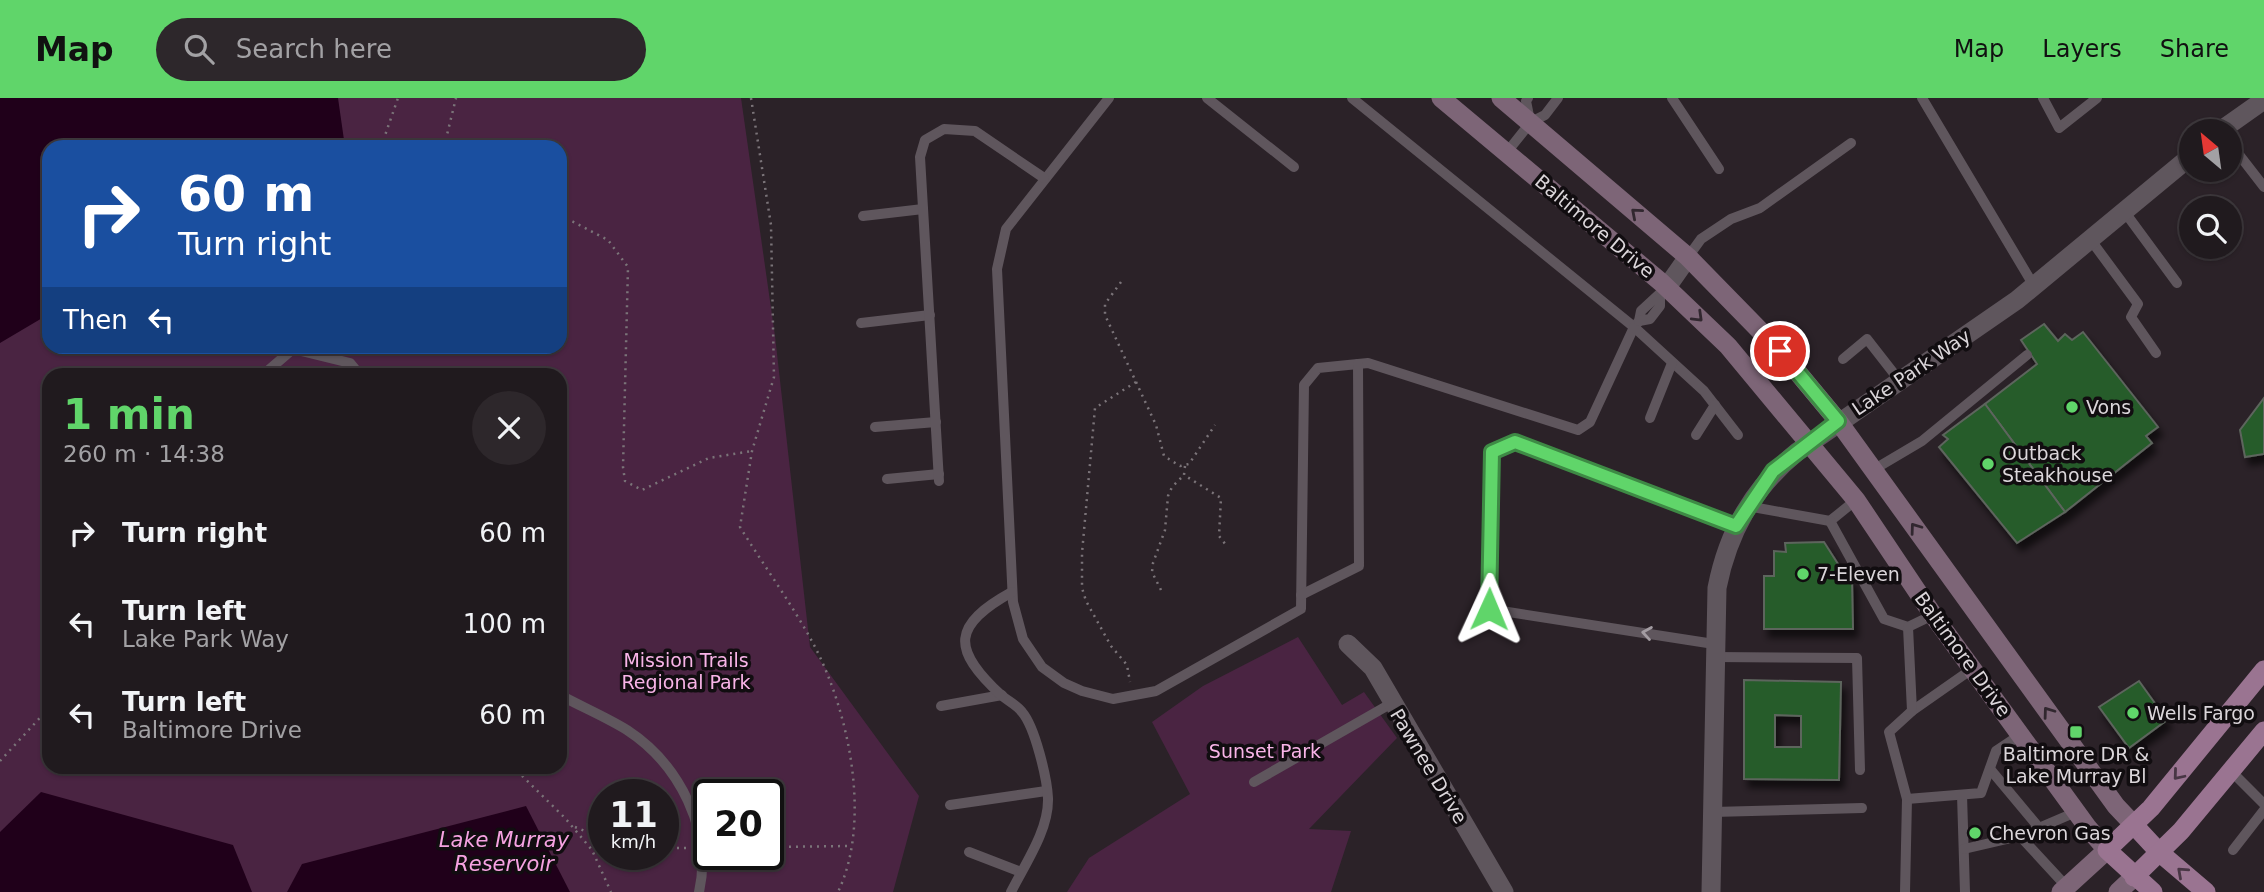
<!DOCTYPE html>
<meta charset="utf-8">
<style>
:root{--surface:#201a1e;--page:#2d272b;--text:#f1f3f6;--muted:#a2a1a4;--line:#3d383c;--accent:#60d56a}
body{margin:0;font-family:"DejaVu Sans",sans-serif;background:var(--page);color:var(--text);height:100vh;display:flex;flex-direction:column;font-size:26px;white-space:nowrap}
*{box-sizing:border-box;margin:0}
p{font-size:23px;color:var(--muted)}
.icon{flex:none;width:38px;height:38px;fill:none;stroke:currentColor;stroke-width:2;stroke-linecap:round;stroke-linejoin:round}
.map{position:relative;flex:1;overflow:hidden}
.panel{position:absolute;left:42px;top:270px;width:525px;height:406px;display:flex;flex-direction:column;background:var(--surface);border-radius:21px;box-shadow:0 2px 5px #0004,0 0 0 2px var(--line)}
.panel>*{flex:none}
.banner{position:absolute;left:42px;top:42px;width:525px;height:214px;border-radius:21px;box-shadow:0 2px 5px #0004,0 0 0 2px var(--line);background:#1a4fa0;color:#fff;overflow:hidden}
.needle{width:46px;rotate:331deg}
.controls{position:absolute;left:2179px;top:21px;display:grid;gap:14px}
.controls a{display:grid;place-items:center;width:63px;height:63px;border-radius:50%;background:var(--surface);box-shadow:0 2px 5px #0004,0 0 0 2px var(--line);font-size:35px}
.speed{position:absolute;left:588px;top:681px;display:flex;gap:14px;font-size:35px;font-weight:700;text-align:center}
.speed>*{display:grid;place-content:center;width:91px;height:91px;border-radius:50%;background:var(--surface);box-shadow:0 2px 5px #0004,0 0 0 2px var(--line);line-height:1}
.speed small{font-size:18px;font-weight:400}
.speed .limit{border:4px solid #111;border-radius:10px;background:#fff;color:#111}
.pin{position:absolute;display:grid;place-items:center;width:60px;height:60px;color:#fff;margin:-30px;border:4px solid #fff;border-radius:50%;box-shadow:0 2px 7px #0007}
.me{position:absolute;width:77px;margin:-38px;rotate:1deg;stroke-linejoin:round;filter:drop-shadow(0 0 5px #0008)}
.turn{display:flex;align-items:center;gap:24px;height:147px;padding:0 21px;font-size:32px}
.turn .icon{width:91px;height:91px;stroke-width:2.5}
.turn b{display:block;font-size:49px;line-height:60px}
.then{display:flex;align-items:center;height:66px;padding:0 21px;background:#0003;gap:14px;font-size:26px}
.round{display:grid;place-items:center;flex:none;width:74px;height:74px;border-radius:37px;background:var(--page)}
.summary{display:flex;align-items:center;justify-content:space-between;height:119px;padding:0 21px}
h1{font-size:42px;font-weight:700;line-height:52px;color:var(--accent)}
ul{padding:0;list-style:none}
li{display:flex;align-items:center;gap:21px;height:91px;padding:0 21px}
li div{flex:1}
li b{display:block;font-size:26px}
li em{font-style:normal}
header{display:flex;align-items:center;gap:42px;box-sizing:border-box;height:98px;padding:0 35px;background:var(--accent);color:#111}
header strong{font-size:33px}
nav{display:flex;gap:38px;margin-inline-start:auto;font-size:24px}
.search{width:490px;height:63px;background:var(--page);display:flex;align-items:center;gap:18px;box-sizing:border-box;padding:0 24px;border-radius:38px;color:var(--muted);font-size:26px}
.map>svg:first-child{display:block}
.green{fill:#4a2442;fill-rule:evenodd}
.water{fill:#20001a}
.building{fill:#255b2a;stroke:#5d655d;stroke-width:2;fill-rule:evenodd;filter:url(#shadow)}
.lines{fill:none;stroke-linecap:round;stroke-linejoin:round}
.path{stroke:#7b7479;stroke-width:2.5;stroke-dasharray:2 5;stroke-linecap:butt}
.service{stroke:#5f565d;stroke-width:10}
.minor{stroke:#5f565d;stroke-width:19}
.tertiary{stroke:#5f565d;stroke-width:19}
.secondary{stroke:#7d6577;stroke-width:19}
.primary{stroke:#9a7491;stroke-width:19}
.oneway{stroke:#31272f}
.oneway2{stroke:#a39ca2}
.oneway3{stroke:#483644}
.route-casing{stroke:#3e8a45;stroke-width:18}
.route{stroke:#60d56a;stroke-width:12}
.poi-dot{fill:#60d56a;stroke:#110d10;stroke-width:2.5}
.labels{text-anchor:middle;stroke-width:7;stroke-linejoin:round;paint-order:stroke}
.street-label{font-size:19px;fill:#dbd6da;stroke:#110d10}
.poi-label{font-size:19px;fill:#dbd6da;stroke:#110d10;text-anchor:start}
.park-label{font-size:19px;fill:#f8b4e7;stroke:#110d10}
.water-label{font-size:21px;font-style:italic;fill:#f5a2e1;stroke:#110d10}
</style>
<header>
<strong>Map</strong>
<div class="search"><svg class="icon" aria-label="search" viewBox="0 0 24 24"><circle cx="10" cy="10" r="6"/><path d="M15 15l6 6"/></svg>Search here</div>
<nav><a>Map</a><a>Layers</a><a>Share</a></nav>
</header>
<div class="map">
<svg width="2264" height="794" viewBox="0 0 2264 794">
<defs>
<filter id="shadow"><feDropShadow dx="4.5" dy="8" stdDeviation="3.5" flood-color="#0009"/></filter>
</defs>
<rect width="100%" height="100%" fill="#2b2228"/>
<g class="green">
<path d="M0 0H741L775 238 810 549 919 698 893 794H0ZM49 49H560V248H49ZM49 276H560V668H49ZM604 696H663V756H604ZM709 696H768V756H709Z"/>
<polygon points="1298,539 1342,607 1364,594 1397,640 1309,731 1351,733 1331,794 1067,794 1089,760 1190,696 1152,624 1203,588"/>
</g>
<g class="water">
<polygon points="0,0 338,0 345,49 49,49 49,216 0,245"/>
<polygon points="41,694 233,747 252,794 0,794 0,734"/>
<polygon points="526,708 570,794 287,794 302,766"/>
</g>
<g class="building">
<polygon points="2044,226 2058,243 2065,236 2072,242 2083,234 2158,329 2146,338 2152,345 2065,414 1985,306 2037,266 2021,242"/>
<polygon points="2264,300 2264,356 2245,359 2240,332"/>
<polygon points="1985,306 2065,414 2017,445 1939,349 1948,341 1943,337"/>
<polygon points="1824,444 1847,480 1852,480 1853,531 1764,531 1764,478 1774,478 1774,453 1786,454 1785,445"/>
<path d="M1744 582 1841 584 1839 682 1744 681ZM1775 617 1801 618V649H1775Z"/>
<polygon points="2139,583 2167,622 2129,650 2099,609"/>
</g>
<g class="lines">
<g class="path">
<path d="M751 0 771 127 774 279 752 353 740 429C764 468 792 506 814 547 849 614 872 723 838 794"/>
<polyline points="381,49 398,0"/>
<polyline points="444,49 456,0"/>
<polyline points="560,117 608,142 628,169 623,369 625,383 642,392 709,360 752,353"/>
<polyline points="1121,184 1105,206 1105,217 1136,284 1095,310 1082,455 1082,490 1086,503 1111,548 1127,567 1130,584"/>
<polyline points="1136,284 1156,327 1164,358 1180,368 1189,366 1215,327"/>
<polyline points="1185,368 1184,377 1221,400 1219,438 1226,447"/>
<polyline points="1161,492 1152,474 1153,465 1165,432 1168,398 1172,389 1184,377"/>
<polyline points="0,663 49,610"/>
<polyline points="512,668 565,720 592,752 611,794"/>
<polyline points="575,729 604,741"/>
<polyline points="768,749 850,748"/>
<polyline points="663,750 688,750"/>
</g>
<g class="service">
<polyline points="1109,0 1006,131 997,171 1013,504 1023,541 1042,569 1064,585 1082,593 1113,601 1156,593 1301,511 1304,287 1318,270 1368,265 1578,332 1590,324 1634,229 1352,0"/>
<polyline points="1207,0 1294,69"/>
<polyline points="1528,0 1526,3 1530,23"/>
<polyline points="1672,0 1719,71"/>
<polyline points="1922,0 2034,188"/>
<polyline points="2043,0 2059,30 2097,0"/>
<polyline points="2230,45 2264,89"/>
<polyline points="1507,54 1531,24 1545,17 1558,0"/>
<polyline points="2124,113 2177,185"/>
<polyline points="863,118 923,111"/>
<polyline points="2090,141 2138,206 2131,219 2156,255"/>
<polyline points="1688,159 1701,141 1731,121 1760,110 1851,45"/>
<polyline points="1667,189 1641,213 1639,223 1634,229 1704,293 1738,337"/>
<polyline points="1639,223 1650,221 1660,208 1660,198"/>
<polyline points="861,225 930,217"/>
<polyline points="1843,261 1867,241 1899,282"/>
<polyline points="264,276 293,251 350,265 359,276"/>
<polyline points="1650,320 1672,265"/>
<polyline points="875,329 936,324"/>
<polyline points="1696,337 1715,307"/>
<polyline points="1873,372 1922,343 2027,257"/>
<polyline points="887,381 939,376"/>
<polyline points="939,383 920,59 925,42 944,31 975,33 1044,80"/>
<polyline points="1747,408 1830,423 1856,402"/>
<polyline points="1830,423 1884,521 1908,529 1933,517"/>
<polyline points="1301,497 1359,468 1358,266"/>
<polyline points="1714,546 1489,511 1492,354 1515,344 1736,428"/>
<polyline points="1714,559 1857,560 1860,672"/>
<path d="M560 597C582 609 606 619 627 632 679 666 713 732 699 794"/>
<polyline points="941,608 1002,597"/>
<polyline points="1912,613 1972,571"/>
<polyline points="1990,671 2040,731"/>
<polyline points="2231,673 2264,706"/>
<polyline points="1254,684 1392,605"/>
<polyline points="1962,697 1965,794"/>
<polyline points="1907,701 1981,695 1996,653 2020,637"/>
<polyline points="950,707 1046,693"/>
<polyline points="1713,714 1862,710"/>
<polyline points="2020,738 2076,714"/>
<polyline points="1964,751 2020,738 2067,789"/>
<polyline points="2233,752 2264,712"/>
<polyline points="969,754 1021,774"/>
<path d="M1011 794C1025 766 1049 732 1048 700 1047 680 1035 629 1022 614 1017 607 1008 603 1001 597 951 551 952 527 1012 494"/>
<polyline points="1905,794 1907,701 1889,634 1912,613 1908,529"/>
</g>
<polyline class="minor" points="1348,546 1373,570 1504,794"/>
<g class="tertiary">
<polyline points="2220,33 2264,2"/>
<polyline points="1667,189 1688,159"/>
<path d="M1711 794 1717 490C1728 434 1753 390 1797 354L2017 202 2191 58"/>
</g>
<g class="secondary">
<polyline points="1441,0 1662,185 1728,248 1856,402 1933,517 2088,730 2107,752 2061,794"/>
<polyline points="1501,0 1688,159 1780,253 1838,323 2116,708 2134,727"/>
<polyline points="2118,794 2134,779"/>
</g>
<g class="primary">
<polyline points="2134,727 2159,754 2206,794"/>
<polyline points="2134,779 2181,733 2264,633"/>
<polyline points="2153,794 2107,752 2151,710 2264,572"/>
</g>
</g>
<defs><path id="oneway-chevron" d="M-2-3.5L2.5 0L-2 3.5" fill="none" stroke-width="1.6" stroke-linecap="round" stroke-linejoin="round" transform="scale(1.75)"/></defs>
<g class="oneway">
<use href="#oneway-chevron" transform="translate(1636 115) rotate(-139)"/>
<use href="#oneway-chevron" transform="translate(1698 219) rotate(44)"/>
<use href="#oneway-chevron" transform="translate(1915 430) rotate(-126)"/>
<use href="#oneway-chevron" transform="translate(2048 614) rotate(-126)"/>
</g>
<use class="oneway2" href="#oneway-chevron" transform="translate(1647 535) rotate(-171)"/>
<g class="oneway3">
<use href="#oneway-chevron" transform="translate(2178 677) rotate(130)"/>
<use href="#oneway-chevron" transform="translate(2182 774) rotate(-138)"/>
</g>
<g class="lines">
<g class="route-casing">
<polyline id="route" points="1489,511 1492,354 1515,344 1736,428 1773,373 1838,323 1780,253"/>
</g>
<use href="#route" class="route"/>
</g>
<g class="poi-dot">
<circle cx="2072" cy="309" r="7"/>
<circle cx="1988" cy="366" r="7"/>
<circle cx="1803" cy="476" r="7"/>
<circle cx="2133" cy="615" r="7"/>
<rect x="2069" y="627" width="14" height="14" rx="3.5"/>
<circle cx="1975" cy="735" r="7"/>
</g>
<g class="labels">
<g class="street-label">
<text transform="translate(1595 128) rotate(40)" y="7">Baltimore Drive</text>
<text transform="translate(1911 274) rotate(-34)" y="7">Lake Park Way</text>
<text transform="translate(1963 556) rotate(54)" y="7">Baltimore Drive</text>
<text transform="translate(1429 668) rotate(59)" y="7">Pawnee Drive</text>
</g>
<g class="poi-label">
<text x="2086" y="316">Vons</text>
<text x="2002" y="362">Outback<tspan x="2002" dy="22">Steakhouse</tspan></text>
<text x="1817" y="483">7-Eleven</text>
<text x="2147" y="622">Wells Fargo</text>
<text x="2076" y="663" text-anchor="middle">Baltimore DR &amp;<tspan x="2076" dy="22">Lake Murray Bl</tspan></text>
<text x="1989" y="742">Chevron Gas</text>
</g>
<g class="park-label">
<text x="686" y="569">Mission Trails<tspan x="686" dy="22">Regional Park</tspan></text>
<text x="1265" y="660">Sunset Park</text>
</g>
<g class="water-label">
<text x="504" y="749">Lake Murray<tspan x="504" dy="24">Reservoir</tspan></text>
</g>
</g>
</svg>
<div class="controls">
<a><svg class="needle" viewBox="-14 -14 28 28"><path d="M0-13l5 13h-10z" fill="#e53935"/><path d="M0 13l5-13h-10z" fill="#a2a1a4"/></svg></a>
<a><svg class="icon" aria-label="search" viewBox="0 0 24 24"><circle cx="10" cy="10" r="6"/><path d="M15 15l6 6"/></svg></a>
</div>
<div class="speed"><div>11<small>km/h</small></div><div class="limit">20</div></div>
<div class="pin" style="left:1780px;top:253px;background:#d93025"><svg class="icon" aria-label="arrive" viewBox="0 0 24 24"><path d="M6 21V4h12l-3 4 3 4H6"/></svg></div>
<svg class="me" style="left:1489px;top:511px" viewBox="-20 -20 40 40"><path d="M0-17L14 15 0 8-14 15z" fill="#60d56a" stroke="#fff" stroke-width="4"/></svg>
<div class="banner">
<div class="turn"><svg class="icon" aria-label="right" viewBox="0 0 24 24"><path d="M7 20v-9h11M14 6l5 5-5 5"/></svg><div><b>60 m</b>Turn right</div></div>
<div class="then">Then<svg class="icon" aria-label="left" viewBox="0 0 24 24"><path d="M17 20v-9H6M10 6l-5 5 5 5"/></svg></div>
</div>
<section class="panel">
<div class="summary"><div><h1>1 min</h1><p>260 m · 14:38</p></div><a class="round"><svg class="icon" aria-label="close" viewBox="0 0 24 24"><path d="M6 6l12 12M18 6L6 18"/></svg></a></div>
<ul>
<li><svg class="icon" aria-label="right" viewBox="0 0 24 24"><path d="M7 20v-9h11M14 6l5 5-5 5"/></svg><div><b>Turn right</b></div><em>60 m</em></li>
<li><svg class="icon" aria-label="left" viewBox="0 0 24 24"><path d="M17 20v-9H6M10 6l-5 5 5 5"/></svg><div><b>Turn left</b><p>Lake Park Way</p></div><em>100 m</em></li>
<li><svg class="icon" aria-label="left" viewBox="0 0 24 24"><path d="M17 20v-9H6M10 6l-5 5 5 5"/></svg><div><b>Turn left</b><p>Baltimore Drive</p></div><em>60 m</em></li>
</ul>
</section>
</div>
